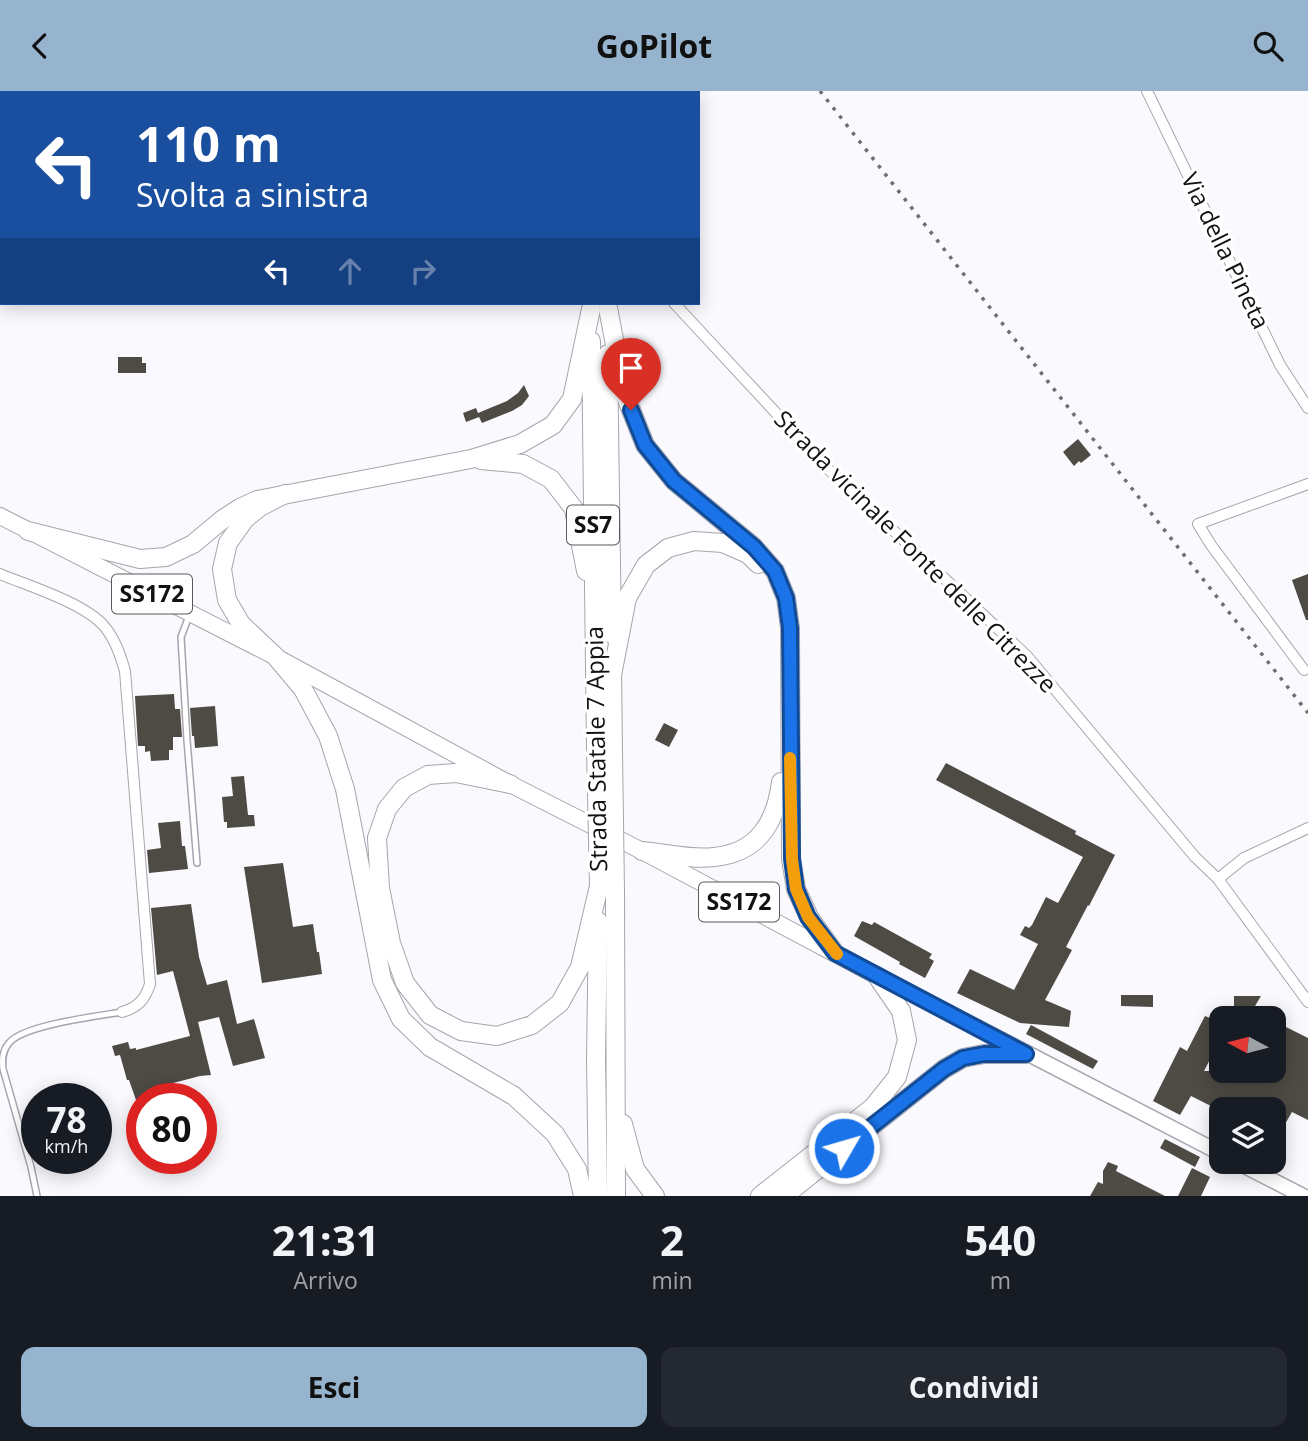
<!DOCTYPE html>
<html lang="it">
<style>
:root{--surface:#171b24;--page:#242831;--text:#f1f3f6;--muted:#9ea1a6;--accent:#97b4ce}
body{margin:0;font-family:"Open Sans",sans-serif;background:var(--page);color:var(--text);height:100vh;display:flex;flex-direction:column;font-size:26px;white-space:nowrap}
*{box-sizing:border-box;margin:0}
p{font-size:23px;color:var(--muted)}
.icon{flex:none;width:38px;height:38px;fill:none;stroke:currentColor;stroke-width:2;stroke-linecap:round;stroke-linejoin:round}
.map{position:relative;height:1105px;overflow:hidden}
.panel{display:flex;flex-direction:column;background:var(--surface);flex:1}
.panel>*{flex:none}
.banner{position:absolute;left:0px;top:0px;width:700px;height:214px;box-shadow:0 4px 18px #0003;background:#1a4fa0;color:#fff;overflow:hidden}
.needle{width:46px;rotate:277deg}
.controls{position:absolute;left:1209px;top:915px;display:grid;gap:14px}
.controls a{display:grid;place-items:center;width:77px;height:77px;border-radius:14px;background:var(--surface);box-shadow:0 4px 18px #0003;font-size:35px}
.speed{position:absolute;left:21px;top:992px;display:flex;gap:14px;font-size:35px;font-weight:700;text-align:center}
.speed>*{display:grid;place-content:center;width:91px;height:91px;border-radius:50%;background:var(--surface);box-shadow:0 4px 18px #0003;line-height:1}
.speed small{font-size:18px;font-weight:400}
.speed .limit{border:10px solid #d22;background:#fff;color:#111}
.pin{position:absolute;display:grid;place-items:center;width:60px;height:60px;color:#fff;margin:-72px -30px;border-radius:50% 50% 50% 0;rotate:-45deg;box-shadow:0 0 7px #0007}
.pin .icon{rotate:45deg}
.me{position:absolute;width:77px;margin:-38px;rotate:52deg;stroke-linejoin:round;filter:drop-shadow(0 0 5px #0008)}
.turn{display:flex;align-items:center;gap:24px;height:147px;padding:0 21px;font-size:32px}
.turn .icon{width:91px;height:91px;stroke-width:2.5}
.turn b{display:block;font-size:49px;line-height:60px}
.lanes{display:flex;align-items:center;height:66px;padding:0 21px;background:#0003;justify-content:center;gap:35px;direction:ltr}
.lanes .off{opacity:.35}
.eta{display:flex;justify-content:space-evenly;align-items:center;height:119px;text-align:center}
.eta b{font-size:42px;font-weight:700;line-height:49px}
.action{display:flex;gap:14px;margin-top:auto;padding:14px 21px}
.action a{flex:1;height:80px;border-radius:14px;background:var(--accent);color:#111;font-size:28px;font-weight:700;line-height:80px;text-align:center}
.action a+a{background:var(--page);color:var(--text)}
header{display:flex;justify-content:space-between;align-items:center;height:91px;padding:0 21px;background:var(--accent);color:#111;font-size:32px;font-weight:700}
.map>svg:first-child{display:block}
.building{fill:#4e4a44}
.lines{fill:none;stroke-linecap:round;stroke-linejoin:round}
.lane-casing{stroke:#a6a5ad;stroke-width:8}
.street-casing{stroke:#a6a5ad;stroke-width:12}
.secondary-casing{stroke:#a6a5ad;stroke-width:17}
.primary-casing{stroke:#a6a5ad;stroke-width:18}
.highway-casing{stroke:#a6a5ad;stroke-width:20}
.lane{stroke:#fff;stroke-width:5}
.street{stroke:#fff;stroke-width:10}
.secondary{stroke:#fff;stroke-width:14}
.primary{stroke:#fff;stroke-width:16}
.highway{stroke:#fff;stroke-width:18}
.rail{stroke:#6f6f72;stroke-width:3.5;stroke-dasharray:3.5 7;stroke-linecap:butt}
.highway-bridge-casing{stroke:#a6a5ad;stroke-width:20;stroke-linecap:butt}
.highway-bridge{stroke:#fff;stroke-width:18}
.route-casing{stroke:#114b97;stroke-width:18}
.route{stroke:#1a73e8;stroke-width:12}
.slow{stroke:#f59e0b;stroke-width:12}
.labels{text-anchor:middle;stroke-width:7;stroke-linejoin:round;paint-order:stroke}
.shield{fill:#fff;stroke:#59595b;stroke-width:2}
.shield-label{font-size:23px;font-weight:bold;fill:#121215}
.street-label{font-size:24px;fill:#121215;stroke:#fff}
</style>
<header><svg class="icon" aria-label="back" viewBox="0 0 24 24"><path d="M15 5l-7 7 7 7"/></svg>GoPilot<svg class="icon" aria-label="search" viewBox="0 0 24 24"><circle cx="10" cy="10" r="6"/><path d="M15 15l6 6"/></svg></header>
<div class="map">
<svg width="1308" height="1105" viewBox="0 0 1308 1105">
<rect width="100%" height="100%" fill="#faf9fe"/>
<g class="building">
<polygon points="118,266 142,266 142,272 146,272 146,282 118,282"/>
<polygon points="524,294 529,305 522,314 512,320 482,332 479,326 466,331 463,322 476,317 478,322 507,310 518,302"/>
<polygon points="1078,348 1091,364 1081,372 1079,370 1074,375 1063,361"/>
<polygon points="1308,483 1308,529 1306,529 1292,489"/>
<polygon points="174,603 175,618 180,618 182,646 173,646 173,659 169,659 169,669 151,670 150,660 145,661 145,655 138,655 135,605"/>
<polygon points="215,615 218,655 195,657 194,645 192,645 190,617"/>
<polygon points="664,632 678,639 669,656 655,649"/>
<polygon points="946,672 1076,740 1075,743 1115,764 1089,815 1088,814 1066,856 1072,859 1045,909 1071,920 1069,936 1020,932 957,902 970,878 1014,899 1038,853 1020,844 1025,835 1029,837 1032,834 1046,806 1058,812 1083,766 936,689"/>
<polygon points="244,685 248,724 254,724 255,735 227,737 227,731 224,731 222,706 233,705 231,686"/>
<polygon points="180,730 182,755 185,755 188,778 149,782 147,759 161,757 158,732"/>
<polygon points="283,772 293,836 313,833 317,861 319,861 322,883 262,892 244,776"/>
<polygon points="191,813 199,866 207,894 227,889 237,933 254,928 265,967 233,975 219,926 198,931 211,984 200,985 150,998 152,1003 136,1009 129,989 127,989 120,964 115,965 112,955 128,951 130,958 136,957 136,959 190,945 173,880 157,884 151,817"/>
<polygon points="862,830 872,834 874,831 932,863 929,867 934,870 925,887 899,873 900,871 854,845"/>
<polygon points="1121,904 1153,904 1153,916 1121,915"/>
<polygon points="1234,905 1261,905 1255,915 1234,915"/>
<polygon points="1205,925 1222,932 1222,945 1204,980 1274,980 1274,930 1308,947 1308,1029 1292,1021 1274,1052 1274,1018 1217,1018 1191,1005 1180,1024 1153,1010 1180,956 1187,960"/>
<polygon points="1031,934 1098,970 1093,978 1026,943"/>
<polygon points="1165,1048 1200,1066 1195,1076 1160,1057"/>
<polygon points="1108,1071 1118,1075 1116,1080 1165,1105 1090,1105 1098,1091 1103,1093 1103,1080"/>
<polygon points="1192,1077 1210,1086 1201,1105 1178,1105"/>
</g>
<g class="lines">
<g class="lane-casing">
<g id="lane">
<polyline points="189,525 181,546 187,649 197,772"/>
<path d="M37 1105 31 1076 3 978C2 969 2 960 9 952 23 934 98 925 122 921"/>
</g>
</g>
<g class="street-casing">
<g id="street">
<polyline points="33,0 38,2"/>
<polyline points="1147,0 1280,274 1308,317"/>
<polyline points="674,212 828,378 1027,565 1195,766 1218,788 1308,911"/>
<path d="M0 483C29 495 84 512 104 535 115 548 120 563 125 580L150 893C145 909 137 917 122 921"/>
<polyline points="1304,579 1211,454 1198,433 1308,393"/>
<polyline points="1218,788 1244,767 1308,737"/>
</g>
</g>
<g class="secondary-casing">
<g id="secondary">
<polyline points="878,885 1222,1063"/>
<polyline points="1237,1071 1303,1105"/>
</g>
</g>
<g class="primary-casing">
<polyline id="primary" points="0,425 276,566 510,693 642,760 877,885"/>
</g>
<g class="highway-casing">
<g id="highway">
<polyline points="590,2 590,0"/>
<polyline points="607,2 607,0"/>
<polyline points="608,217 624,301 645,354 674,390 754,456 775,480 786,507 790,537 791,768 796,798 809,826 835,862"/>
<polyline points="591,250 596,657"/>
<polyline points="608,263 612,543"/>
<polyline points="481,369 523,373 551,388 574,418 586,480"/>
<polyline points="285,403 260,416 245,428 228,452 222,478 227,509 241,533 276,566 303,598 328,645 345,698 382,889 401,928 430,956 514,1005 555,1043 577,1078 583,1105"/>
<polyline points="28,440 140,468 166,466 193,453 223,428 240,417 257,409 471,368 520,353 553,334 572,308 591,218"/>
<polyline points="612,575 613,662"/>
<polyline points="612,584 627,507 646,474 668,457 694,450 723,452 748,463 758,473"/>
<polyline points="510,693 456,682 428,684 404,697 387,718 377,747 380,797 391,852 405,892 430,924 461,940 497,945 532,934 560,912 580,876 599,795"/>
<path d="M642 760C665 762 691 769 714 766 758 762 776 731 781 691"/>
<polyline points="615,800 616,1105"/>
<polyline points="623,1033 635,1078 655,1105"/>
<polyline points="598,1105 596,967 598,830"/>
<polyline points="760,1105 873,1016 897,986 907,949 901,920 877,885"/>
<polyline points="784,1105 944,978 963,967 984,963 1026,963"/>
</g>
</g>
<use href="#lane" class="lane"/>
<use href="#street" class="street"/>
<use href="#secondary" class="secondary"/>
<use href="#primary" class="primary"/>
<use href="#highway" class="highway"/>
<polyline class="rail" points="820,0 1308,622"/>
<g class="highway-bridge-casing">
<g id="highway-bridge">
<polyline points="596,657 599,795"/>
<polyline points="613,662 615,800"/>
</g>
</g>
<use href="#highway-bridge" class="highway-bridge"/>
</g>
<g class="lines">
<g class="route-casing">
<polyline id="route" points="631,319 645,354 674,390 754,456 775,480 786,507 790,537 792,768 796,798 808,826 835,862 1026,963 984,963 963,967 944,978 844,1057"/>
</g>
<use href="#route" class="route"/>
<polyline class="slow" points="790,667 792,768 796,798 808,826 837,863"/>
</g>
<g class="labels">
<g class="shield">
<rect x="567" y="414.5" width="52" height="39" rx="5"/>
<rect x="112" y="483.5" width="80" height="39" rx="5"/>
<rect x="699" y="791.5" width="80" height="39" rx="5"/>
</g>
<g class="shield-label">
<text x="593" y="442">SS7</text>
<text x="152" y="511">SS172</text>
<text x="739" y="819">SS172</text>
</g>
<g class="street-label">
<text transform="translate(1225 160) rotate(64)" y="8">Via della Pineta</text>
<text transform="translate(915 461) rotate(45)" y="8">Strada vicinale Fonte delle Citrezze</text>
<text transform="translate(597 658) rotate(-91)" y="8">Strada Statale 7 Appia</text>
</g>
</g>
</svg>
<div class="controls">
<a><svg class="needle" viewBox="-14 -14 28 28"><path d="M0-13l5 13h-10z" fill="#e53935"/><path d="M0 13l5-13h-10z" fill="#9ea1a6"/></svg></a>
<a><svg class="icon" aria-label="layers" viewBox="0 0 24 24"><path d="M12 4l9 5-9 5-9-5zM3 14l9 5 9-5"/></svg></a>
</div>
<div class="speed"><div>78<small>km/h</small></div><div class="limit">80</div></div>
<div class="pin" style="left:631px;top:319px;background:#d93025"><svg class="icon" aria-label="arrive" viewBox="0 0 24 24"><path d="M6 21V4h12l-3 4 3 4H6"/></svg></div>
<svg class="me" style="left:844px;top:1057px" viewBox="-20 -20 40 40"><circle r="17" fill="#1a73e8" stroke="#fff" stroke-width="3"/><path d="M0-11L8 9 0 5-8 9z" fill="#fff"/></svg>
<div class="banner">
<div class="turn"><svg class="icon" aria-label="left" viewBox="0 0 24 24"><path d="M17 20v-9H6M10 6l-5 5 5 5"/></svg><div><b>110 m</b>Svolta a sinistra</div></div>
<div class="lanes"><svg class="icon" aria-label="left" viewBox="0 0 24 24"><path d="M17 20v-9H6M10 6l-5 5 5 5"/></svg><svg class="icon off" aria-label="ahead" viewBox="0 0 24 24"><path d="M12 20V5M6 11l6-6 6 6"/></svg><svg class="icon off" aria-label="right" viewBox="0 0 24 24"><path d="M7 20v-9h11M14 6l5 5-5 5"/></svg></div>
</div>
</div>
<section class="panel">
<div class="eta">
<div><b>21:31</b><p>Arrivo</p></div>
<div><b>2</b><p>min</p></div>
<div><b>540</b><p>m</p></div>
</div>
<div class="action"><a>Esci</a><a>Condividi</a></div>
</section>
